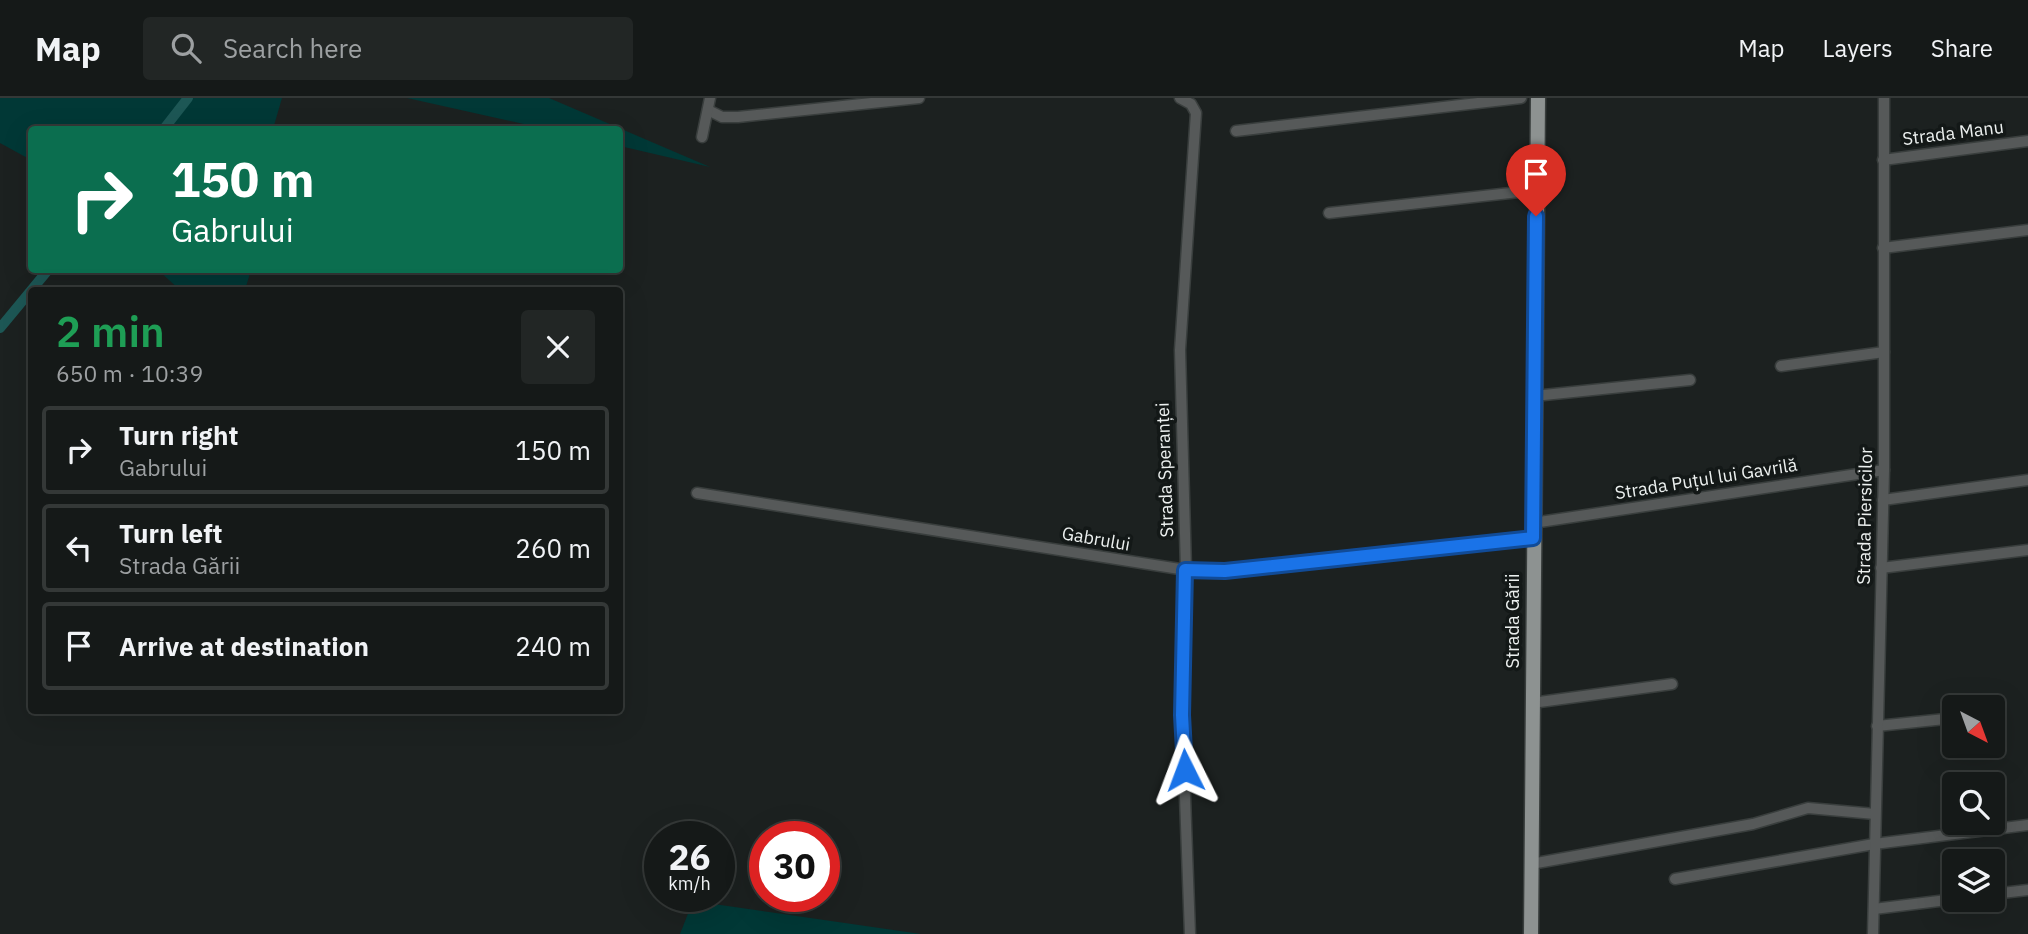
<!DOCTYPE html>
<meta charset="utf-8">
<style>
:root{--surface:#151918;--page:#222625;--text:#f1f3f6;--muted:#9da0a2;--line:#343837}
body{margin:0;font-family:"IBM Plex Sans",sans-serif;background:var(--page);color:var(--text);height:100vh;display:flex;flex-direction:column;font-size:26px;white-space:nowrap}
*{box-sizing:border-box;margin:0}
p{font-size:23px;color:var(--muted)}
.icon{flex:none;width:38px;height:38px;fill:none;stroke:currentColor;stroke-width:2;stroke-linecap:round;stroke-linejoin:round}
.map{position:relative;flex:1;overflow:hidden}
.side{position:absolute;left:28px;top:189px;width:595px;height:427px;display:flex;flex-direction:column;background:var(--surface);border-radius:7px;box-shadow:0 7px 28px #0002,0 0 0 2px var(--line)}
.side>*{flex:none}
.top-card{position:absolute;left:28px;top:28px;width:595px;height:147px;border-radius:7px;box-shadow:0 7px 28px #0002,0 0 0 2px var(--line);background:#0b6e4f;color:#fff;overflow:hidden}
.needle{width:46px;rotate:139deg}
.buttons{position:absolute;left:1942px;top:597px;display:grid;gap:14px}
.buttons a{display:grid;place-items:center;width:63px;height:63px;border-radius:7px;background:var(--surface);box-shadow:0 7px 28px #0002,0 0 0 2px var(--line);font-size:35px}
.speed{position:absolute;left:644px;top:723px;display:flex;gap:14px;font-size:35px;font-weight:700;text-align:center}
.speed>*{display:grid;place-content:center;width:91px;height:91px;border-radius:50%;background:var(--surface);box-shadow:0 7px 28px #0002,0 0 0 2px var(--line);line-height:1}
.speed small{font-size:18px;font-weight:400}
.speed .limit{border:10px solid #d22;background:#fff;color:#111}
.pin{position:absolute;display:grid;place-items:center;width:60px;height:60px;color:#fff;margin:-72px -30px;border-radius:50% 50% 50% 0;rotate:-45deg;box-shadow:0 0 7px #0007}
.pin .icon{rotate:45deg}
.me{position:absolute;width:77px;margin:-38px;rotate:357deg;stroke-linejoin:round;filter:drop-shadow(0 0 5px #0008)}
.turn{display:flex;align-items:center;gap:24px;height:147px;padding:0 28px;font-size:32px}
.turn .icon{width:91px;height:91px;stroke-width:2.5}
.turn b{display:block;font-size:49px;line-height:60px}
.round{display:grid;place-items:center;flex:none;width:74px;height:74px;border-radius:7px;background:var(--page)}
.headline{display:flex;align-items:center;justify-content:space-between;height:119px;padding:0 28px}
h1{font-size:42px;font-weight:600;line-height:52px;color:#1e9e55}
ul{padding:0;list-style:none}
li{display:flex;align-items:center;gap:21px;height:88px;margin:0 14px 10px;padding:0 14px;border:4px solid var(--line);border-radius:7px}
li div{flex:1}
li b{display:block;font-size:26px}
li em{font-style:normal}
header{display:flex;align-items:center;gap:42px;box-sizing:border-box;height:98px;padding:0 35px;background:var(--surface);border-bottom:2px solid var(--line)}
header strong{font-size:33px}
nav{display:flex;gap:38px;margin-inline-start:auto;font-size:24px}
.search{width:490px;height:63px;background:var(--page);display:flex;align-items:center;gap:18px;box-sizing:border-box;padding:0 24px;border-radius:7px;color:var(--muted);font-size:26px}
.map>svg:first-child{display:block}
.green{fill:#013836}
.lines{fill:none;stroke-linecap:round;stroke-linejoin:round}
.canal{stroke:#1d5755;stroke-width:10}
.minor-casing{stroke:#393e3d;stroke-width:13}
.major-casing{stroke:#393e3d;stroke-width:17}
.minor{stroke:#565959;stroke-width:10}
.major{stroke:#8d9291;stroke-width:14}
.route-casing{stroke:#114b97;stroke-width:18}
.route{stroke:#1a73e8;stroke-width:12}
.labels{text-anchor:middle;stroke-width:7;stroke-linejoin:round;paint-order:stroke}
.street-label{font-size:18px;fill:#ecf0ef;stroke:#131817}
</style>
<header>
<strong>Map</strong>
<div class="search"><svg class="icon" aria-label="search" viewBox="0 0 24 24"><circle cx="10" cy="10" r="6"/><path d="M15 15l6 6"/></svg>Search here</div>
<nav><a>Map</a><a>Layers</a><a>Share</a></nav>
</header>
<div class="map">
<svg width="2028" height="836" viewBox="0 0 2028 836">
<rect width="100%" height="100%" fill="#1c2120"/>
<g class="green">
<polygon points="0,0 282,0 273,31 32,32 31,62 0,45"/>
<polygon points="407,0 549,0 710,69 620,48 620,32 546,31"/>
<polygon points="158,172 251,172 245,192 180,192"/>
<polygon points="693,803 921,836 680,836"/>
</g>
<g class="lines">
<g class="canal">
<polyline points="163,32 188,0"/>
<polyline points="0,230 48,172"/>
</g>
<g class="minor-casing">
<g id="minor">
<polyline points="1180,0 1191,6 1196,15 1180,252 1186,472 1182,617 1190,836"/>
<polyline points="708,12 722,19 738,19 919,0"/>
<polyline points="1236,33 1521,0"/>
<polyline points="702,39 710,0"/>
<polyline points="1883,62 2028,43"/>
<polyline points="1329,115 1537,92"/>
<polyline points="1883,150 2028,132"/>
<polyline points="1781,268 1884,254"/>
<polyline points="1534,298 1690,282"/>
<polyline points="697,395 1186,472 1225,473 1533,440"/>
<polyline points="1883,402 2028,382"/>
<polyline points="1533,425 1884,372"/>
<polyline points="1881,470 2028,452"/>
<polyline points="1532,605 1672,586"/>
<polyline points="1993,615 1996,615"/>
<polyline points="1877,628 1955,620"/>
<polyline points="1531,766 1753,726 1808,710 1875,716"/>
<polyline points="1675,781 1874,746 2028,727"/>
<polyline points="1993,796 2028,792"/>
<polyline points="1874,811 1955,801"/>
<polyline points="1873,836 1884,372 1884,0"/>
</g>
</g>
<g class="major-casing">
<polyline id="major" points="1531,836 1538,0"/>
</g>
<use href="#minor" class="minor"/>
<use href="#major" class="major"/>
</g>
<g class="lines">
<g class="route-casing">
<polyline id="route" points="1185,672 1182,617 1185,472 1225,473 1533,440 1536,118"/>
</g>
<use href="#route" class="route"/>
</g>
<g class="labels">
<g class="street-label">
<text transform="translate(1953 35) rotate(-7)" y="6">Strada Manu</text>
<text transform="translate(1165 372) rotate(-92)" y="6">Strada Speranței</text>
<text transform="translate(1706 381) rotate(-9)" y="6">Strada Puțul lui Gavrilă</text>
<text transform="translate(1865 418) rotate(-89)" y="6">Strada Piersicilor</text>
<text transform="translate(1096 441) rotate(10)" y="6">Gabrului</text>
<text transform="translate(1513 523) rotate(-90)" y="6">Strada Gării</text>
</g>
</g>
</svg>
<div class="buttons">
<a><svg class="needle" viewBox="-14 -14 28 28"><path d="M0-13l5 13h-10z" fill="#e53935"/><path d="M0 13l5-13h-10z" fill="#9da0a2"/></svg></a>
<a><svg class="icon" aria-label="search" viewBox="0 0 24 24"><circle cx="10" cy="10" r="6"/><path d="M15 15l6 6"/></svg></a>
<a><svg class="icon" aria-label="layers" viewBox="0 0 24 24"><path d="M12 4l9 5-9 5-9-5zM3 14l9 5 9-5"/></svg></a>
</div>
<div class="speed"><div>26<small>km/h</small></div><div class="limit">30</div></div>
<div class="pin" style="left:1536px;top:118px;background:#d93025"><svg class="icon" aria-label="arrive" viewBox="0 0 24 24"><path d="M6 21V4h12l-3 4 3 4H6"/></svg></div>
<svg class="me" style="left:1185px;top:672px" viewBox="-20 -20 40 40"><path d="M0-17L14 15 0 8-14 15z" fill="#1a73e8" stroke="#fff" stroke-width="4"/></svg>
<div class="top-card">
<div class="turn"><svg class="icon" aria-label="right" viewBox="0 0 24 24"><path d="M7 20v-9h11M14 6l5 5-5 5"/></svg><div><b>150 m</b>Gabrului</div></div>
</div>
<section class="side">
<div class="headline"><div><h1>2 min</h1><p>650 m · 10:39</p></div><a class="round"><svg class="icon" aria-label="close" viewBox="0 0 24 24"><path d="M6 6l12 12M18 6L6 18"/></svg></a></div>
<ul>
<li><svg class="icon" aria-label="right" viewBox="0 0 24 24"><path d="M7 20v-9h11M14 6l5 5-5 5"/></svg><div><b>Turn right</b><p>Gabrului</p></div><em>150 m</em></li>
<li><svg class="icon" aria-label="left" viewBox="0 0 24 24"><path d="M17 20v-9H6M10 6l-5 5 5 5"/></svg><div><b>Turn left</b><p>Strada Gării</p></div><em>260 m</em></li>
<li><svg class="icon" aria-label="arrive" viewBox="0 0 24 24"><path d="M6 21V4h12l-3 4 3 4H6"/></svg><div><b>Arrive at destination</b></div><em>240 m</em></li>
</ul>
</section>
</div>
